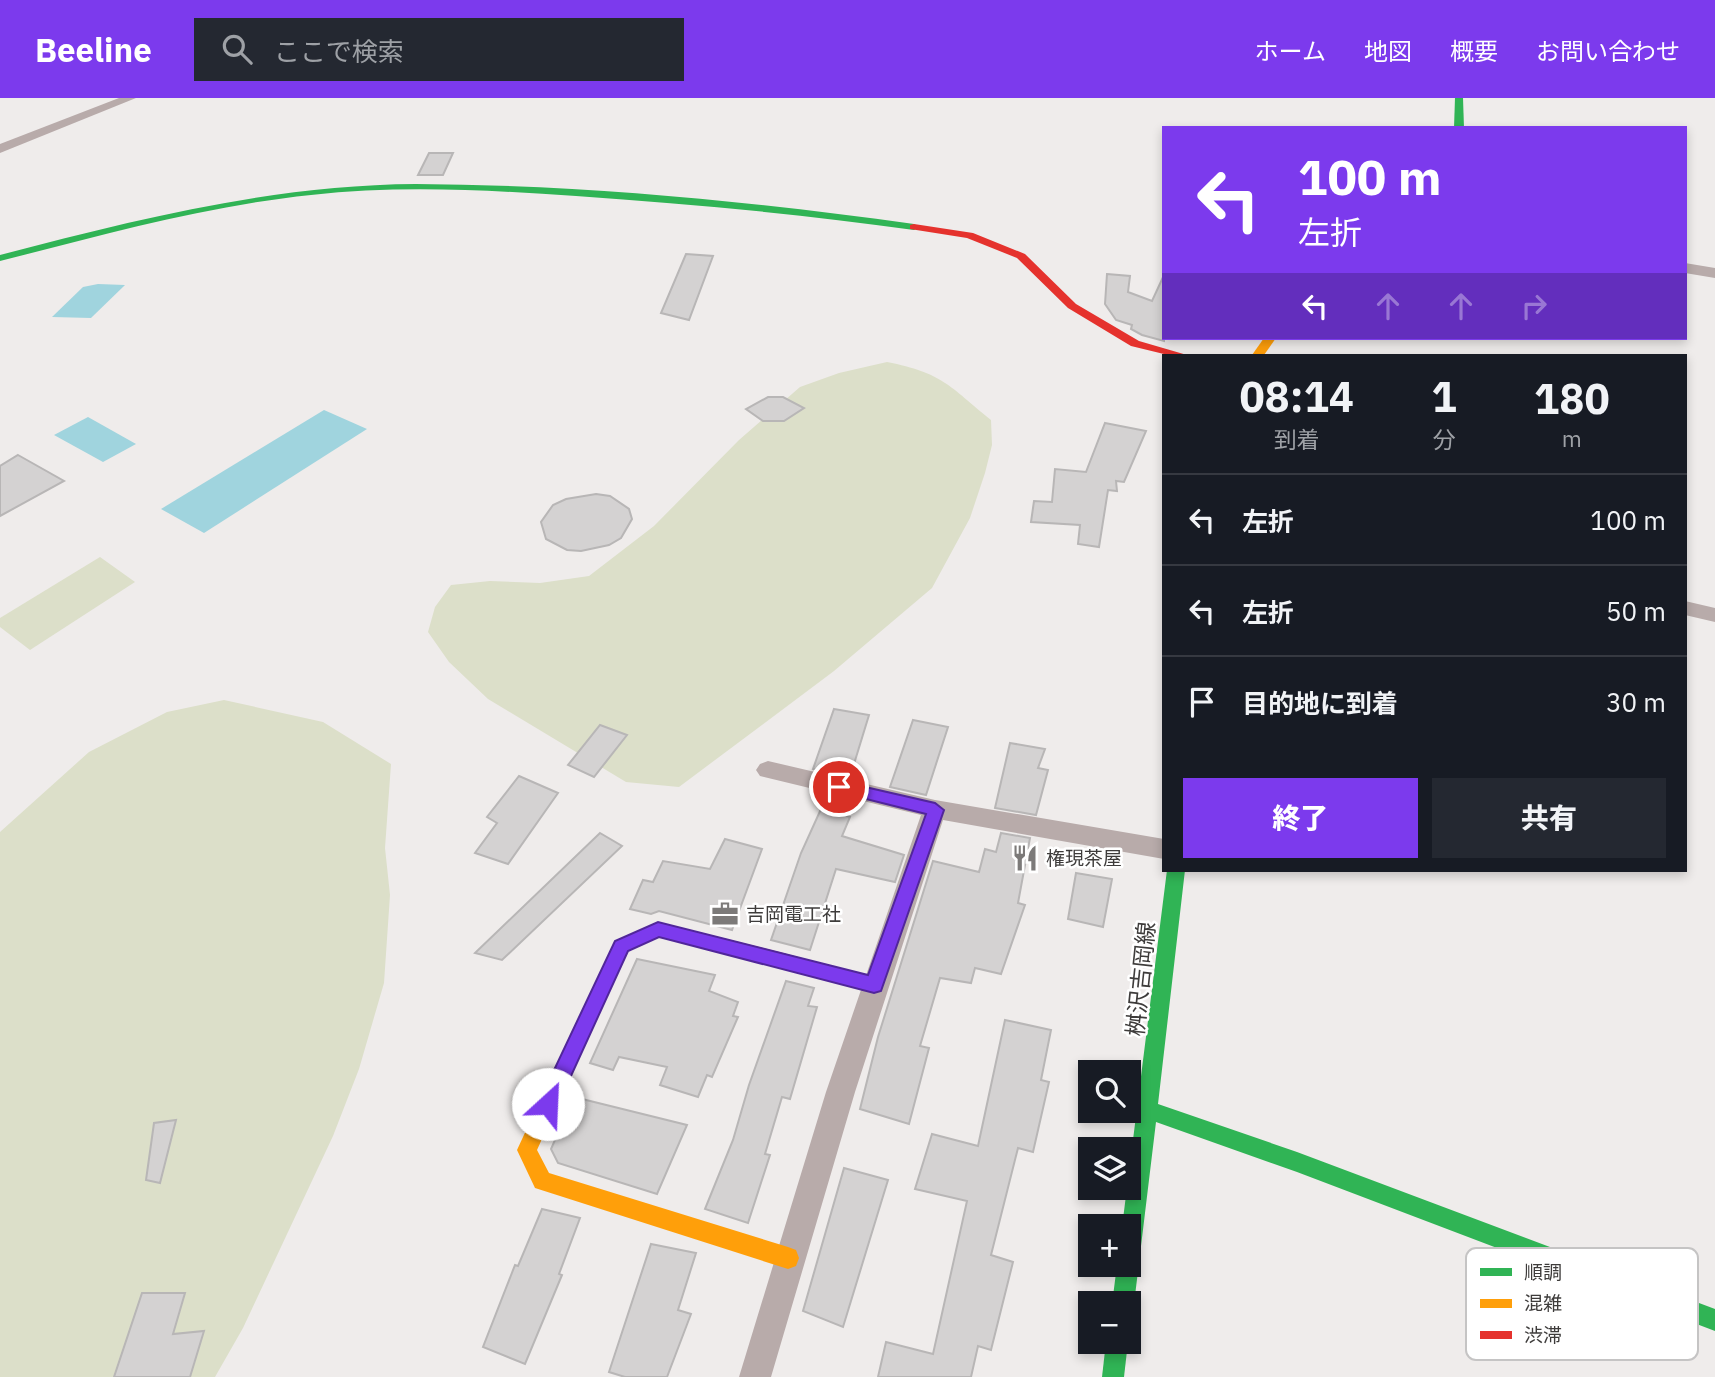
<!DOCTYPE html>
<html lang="ja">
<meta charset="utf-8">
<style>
:root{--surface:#171b24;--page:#242831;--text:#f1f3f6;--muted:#9ea1a6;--line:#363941;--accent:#7c3aed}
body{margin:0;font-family:"IBM Plex Sans","Noto Sans JP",sans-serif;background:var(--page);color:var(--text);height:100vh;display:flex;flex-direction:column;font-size:26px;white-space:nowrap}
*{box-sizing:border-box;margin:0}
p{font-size:23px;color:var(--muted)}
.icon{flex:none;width:38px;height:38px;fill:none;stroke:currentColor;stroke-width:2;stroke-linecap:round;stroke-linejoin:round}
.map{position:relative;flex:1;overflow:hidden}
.panel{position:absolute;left:1162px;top:256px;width:525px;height:518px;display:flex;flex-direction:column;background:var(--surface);border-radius:0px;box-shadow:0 4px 10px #0003}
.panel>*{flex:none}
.hud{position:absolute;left:1162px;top:28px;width:525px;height:214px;border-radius:0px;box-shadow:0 4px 10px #0003;background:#7c3aed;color:#fff;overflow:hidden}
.buttons{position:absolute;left:1078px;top:962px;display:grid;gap:14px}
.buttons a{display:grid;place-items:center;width:63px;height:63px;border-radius:0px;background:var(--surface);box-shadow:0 4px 10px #0003;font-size:35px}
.pin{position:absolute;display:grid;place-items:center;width:60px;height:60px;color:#fff;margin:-30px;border:4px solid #fff;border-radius:50%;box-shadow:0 2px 7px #0007}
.me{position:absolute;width:77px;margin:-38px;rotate:25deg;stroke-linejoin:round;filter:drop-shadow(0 0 5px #0008)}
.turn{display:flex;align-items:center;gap:24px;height:147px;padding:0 21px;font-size:32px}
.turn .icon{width:91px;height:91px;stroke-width:2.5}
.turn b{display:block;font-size:49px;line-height:60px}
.lanes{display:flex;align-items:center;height:66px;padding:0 21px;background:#0003;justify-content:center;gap:35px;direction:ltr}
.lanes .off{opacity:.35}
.eta{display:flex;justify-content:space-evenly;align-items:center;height:119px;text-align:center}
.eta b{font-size:42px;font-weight:800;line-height:49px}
.cta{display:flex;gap:14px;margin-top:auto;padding:14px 21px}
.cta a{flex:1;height:80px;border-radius:0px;background:var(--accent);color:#fff;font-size:28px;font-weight:800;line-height:80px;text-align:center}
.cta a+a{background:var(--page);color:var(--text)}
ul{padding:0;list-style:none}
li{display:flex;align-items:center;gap:21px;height:91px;padding:0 21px;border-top:2px solid var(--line)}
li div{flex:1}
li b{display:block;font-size:26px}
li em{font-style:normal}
header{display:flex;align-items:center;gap:42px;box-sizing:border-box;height:98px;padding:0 35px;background:var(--accent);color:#fff}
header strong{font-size:33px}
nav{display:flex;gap:38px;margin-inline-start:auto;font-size:24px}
.search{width:490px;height:63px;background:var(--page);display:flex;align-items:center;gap:18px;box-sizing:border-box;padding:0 24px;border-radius:0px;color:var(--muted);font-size:26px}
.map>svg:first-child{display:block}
.green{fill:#dcdfc9}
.water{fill:#a0d4de}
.building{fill:#d4d2d2;stroke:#b8b6b6;stroke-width:2}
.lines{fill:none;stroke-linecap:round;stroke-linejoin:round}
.street{fill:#b8abaa;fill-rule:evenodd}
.fast{fill:#30b455;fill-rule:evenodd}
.slow{fill:#ff9f0a;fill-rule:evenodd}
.jam{fill:#e5322d;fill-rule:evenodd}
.route{fill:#7c3aed;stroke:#51269a;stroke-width:2}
.labels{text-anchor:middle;stroke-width:5;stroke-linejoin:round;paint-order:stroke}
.poi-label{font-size:19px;fill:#3e3c3b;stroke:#fff;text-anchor:start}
.near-street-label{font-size:23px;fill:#3e3c3b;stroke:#fff}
.key{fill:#fff;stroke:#c5c4c4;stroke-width:2}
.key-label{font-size:19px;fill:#3e3c3b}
</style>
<header>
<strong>Beeline</strong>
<div class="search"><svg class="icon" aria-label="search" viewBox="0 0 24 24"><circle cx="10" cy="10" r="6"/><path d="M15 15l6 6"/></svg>ここで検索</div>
<nav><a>ホーム</a><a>地図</a><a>概要</a><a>お問い合わせ</a></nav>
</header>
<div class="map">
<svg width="1715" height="1279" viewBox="0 0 1715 1279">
<rect width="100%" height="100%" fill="#efeceb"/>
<g class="green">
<path d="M887 264C943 275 949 288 991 322L992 347 985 375 970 420 932 490 834 573 679 689 626 684 488 601 449 564 428 534 435 509 451 487 490 483 540 485 589 478 654 428 739 342 800 289 839 275Z"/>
<polygon points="100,459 135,484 30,552 0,529 0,520"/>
<polygon points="224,602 323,624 391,666 385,750 390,797 384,885 359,971 333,1038 243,1230 215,1279 0,1279 0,734 89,654 167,614"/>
</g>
<g class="water">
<polygon points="98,186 125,187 91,220 52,219 83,189"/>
<polygon points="324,312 367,331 204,435 161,411"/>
<polygon points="88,319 136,346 103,364 54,337"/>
</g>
<g class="building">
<polygon points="429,55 453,55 443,77 418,77"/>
<polygon points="686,156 713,158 689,222 661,215"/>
<polygon points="1107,176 1130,178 1128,194 1152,203 1164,177 1164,243 1142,237 1131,231 1132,227 1116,222 1105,206"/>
<polygon points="768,299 783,299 804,310 784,323 763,323 746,311"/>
<polygon points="1105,325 1146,333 1124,384 1116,383 1117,393 1108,392 1099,449 1078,446 1080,427 1031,424 1034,403 1052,404 1055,371 1086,374"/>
<polygon points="18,357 64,383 0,418 0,368"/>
<polygon points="596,396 610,398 629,411 632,421 621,440 609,447 581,453 567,452 546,441 541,424 553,407 566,401"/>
<polygon points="834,611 869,617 850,679 813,671"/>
<polygon points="913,622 948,629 926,697 890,689"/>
<polygon points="600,627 627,637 594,679 568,667"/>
<polygon points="1010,645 1045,651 1038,670 1048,672 1036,717 995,710"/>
<polygon points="519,678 558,695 508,766 475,755 497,725 487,719"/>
<polygon points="821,711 850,719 842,738 904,757 895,784 836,771 810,852 771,842 801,755"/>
<polygon points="600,735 622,748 502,862 475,855"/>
<polygon points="1001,735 1030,740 1018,805 1025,807 1001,876 975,870 971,885 940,880 920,948 929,950 909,1026 860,1011 878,939 933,763 979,774 985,751 996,754"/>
<polygon points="725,741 762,751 732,832 659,813 651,816 630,811 643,782 653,784 663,763 710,771"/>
<polygon points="1076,775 1112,781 1103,829 1068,821"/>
<polygon points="637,861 715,877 709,893 738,904 733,918 738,919 712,979 707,977 698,999 660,987 667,969 619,959 613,972 590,965"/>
<polygon points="786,883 814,890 808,908 817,909 790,1001 782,999 765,1056 770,1057 748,1125 705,1111 733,1042 749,987"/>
<polygon points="1005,922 1051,932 1041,982 1049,984 1033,1054 1018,1050 991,1157 1013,1164 991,1252 978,1248 971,1279 878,1279 886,1244 933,1256 967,1103 915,1091 932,1036 978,1048"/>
<polygon points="574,999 687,1027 657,1096 558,1065 551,1051"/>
<polygon points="176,1022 160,1085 146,1082 154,1025"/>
<polygon points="844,1070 888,1082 843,1229 803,1213"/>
<polygon points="542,1111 580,1120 559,1176 562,1177 525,1266 483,1249 515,1167 518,1168"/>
<polygon points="651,1146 696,1155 678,1212 691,1216 667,1279 625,1279 609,1274"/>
<polygon points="142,1195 185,1195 173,1236 204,1233 190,1279 114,1279"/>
</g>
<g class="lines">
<g class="street">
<polygon points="119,0 136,0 0,55 0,46"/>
<polygon points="1685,165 1715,170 1715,180 1685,175"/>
<polygon points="1685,503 1715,510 1715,524 1685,517"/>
<polygon points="768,663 935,702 1164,741 1164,761 943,722 855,994 771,1279 739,1279 826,994 921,717 760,678 756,672 760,666"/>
</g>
<g class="fast">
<polygon points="1455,0 1463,0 1464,30 1454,30"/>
<path d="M416 86C582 87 749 103 914 126L919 129 914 132C802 116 689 106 576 98 488 92 399 87 311 97 205 108 103 137 0 163V157C137 121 273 87 416 86Z"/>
<polygon points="1167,772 1185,772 1158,1006 1297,1054 1715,1211 1715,1233 1297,1074 1156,1024 1134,1206 1129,1215 1129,1206 1112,1206 1117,1167 1129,1167 1129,1129 1122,1129"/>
<polygon points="783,855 874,879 881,881 883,887 881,893 874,895 783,871 777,869 774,863 777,857"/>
<polygon points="1106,1244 1128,1244 1124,1279 1102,1279"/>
</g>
<g class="slow">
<polygon points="1264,240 1276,240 1264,257 1252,257"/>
<polygon points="580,929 587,931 589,937 537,1052 549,1075 788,1149 796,1152 799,1160 796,1168 788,1171 535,1090 517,1052 573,931"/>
</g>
<g class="jam">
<polygon points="914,126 973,135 1025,156 1076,206 1139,243 1187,257 1168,257 1131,248 1068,210 1017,160 967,140 910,131 910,127"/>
<polygon points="658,824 783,855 789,857 792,863 789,869 783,871 659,839 628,853 587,943 580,945 573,943 571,937 615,843"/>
</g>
</g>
<polygon class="route" points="839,683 935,705 944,712 881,893 874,895 659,839 628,853 555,1013 548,1016 541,1013 538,1006 615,843 658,824 868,877 926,716 834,693 834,685"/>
<defs>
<g id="restaurant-bare" transform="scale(2.1)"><path d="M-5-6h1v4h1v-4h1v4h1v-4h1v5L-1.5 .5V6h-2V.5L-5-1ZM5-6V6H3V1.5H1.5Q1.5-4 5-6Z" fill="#7c7a79" stroke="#fff" stroke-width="2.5" paint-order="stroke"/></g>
<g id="office-bare" transform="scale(2.1)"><path d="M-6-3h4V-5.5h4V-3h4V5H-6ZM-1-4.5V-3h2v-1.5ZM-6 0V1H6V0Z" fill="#7c7a79" stroke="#fff" stroke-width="2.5" paint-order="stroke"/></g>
</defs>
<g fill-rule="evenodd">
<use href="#restaurant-bare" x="1025" y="760"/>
<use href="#office-bare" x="725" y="816"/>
</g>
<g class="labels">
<g class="poi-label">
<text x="1046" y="767">権現茶屋</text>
<text x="746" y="823">吉岡電工社</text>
</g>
<g class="near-street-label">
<text transform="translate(1141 881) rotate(-84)" y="8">桝沢吉岡線</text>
</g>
</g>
<rect x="1466" y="1150" width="232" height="112" rx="10" class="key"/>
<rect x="1480" y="1170" width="32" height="8" fill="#30b455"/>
<rect x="1480" y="1201" width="32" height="9" fill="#ff9f0a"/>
<rect x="1480" y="1233" width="32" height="8" fill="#e5322d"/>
<g class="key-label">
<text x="1524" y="1181">順調</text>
<text x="1524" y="1212">混雑</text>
<text x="1524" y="1244">渋滞</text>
</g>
</svg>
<div class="buttons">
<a><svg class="icon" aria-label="search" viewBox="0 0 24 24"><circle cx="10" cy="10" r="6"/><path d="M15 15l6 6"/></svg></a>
<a><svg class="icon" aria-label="layers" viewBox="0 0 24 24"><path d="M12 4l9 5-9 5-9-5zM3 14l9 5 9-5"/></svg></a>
<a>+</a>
<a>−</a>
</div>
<div class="pin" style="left:839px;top:689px;background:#d93025"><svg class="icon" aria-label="arrive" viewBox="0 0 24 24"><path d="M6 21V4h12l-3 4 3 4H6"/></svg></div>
<svg class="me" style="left:548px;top:1006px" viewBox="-20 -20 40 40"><circle r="19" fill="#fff"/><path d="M0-13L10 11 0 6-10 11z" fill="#7c3aed"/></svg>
<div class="hud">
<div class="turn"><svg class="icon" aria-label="left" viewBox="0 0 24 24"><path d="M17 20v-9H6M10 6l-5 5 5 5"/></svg><div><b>100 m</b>左折</div></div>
<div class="lanes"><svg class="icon" aria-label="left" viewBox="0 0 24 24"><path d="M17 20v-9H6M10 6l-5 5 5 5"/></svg><svg class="icon off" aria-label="ahead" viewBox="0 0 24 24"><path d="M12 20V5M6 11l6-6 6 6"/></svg><svg class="icon off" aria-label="ahead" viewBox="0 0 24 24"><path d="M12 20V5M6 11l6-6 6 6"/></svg><svg class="icon off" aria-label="right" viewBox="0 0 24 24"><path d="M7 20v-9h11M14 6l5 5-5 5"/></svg></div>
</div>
<section class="panel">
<div class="eta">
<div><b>08:14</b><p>到着</p></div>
<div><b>1</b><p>分</p></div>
<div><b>180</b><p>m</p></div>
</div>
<ul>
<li><svg class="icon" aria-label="left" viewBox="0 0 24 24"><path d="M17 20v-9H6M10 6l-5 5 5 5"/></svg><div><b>左折</b></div><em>100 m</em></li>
<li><svg class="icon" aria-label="left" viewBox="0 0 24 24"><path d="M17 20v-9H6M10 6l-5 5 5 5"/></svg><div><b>左折</b></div><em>50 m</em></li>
<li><svg class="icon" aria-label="arrive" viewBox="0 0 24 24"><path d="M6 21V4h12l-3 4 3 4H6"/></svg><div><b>目的地に到着</b></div><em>30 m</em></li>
</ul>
<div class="cta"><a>終了</a><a>共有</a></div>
</section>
</div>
